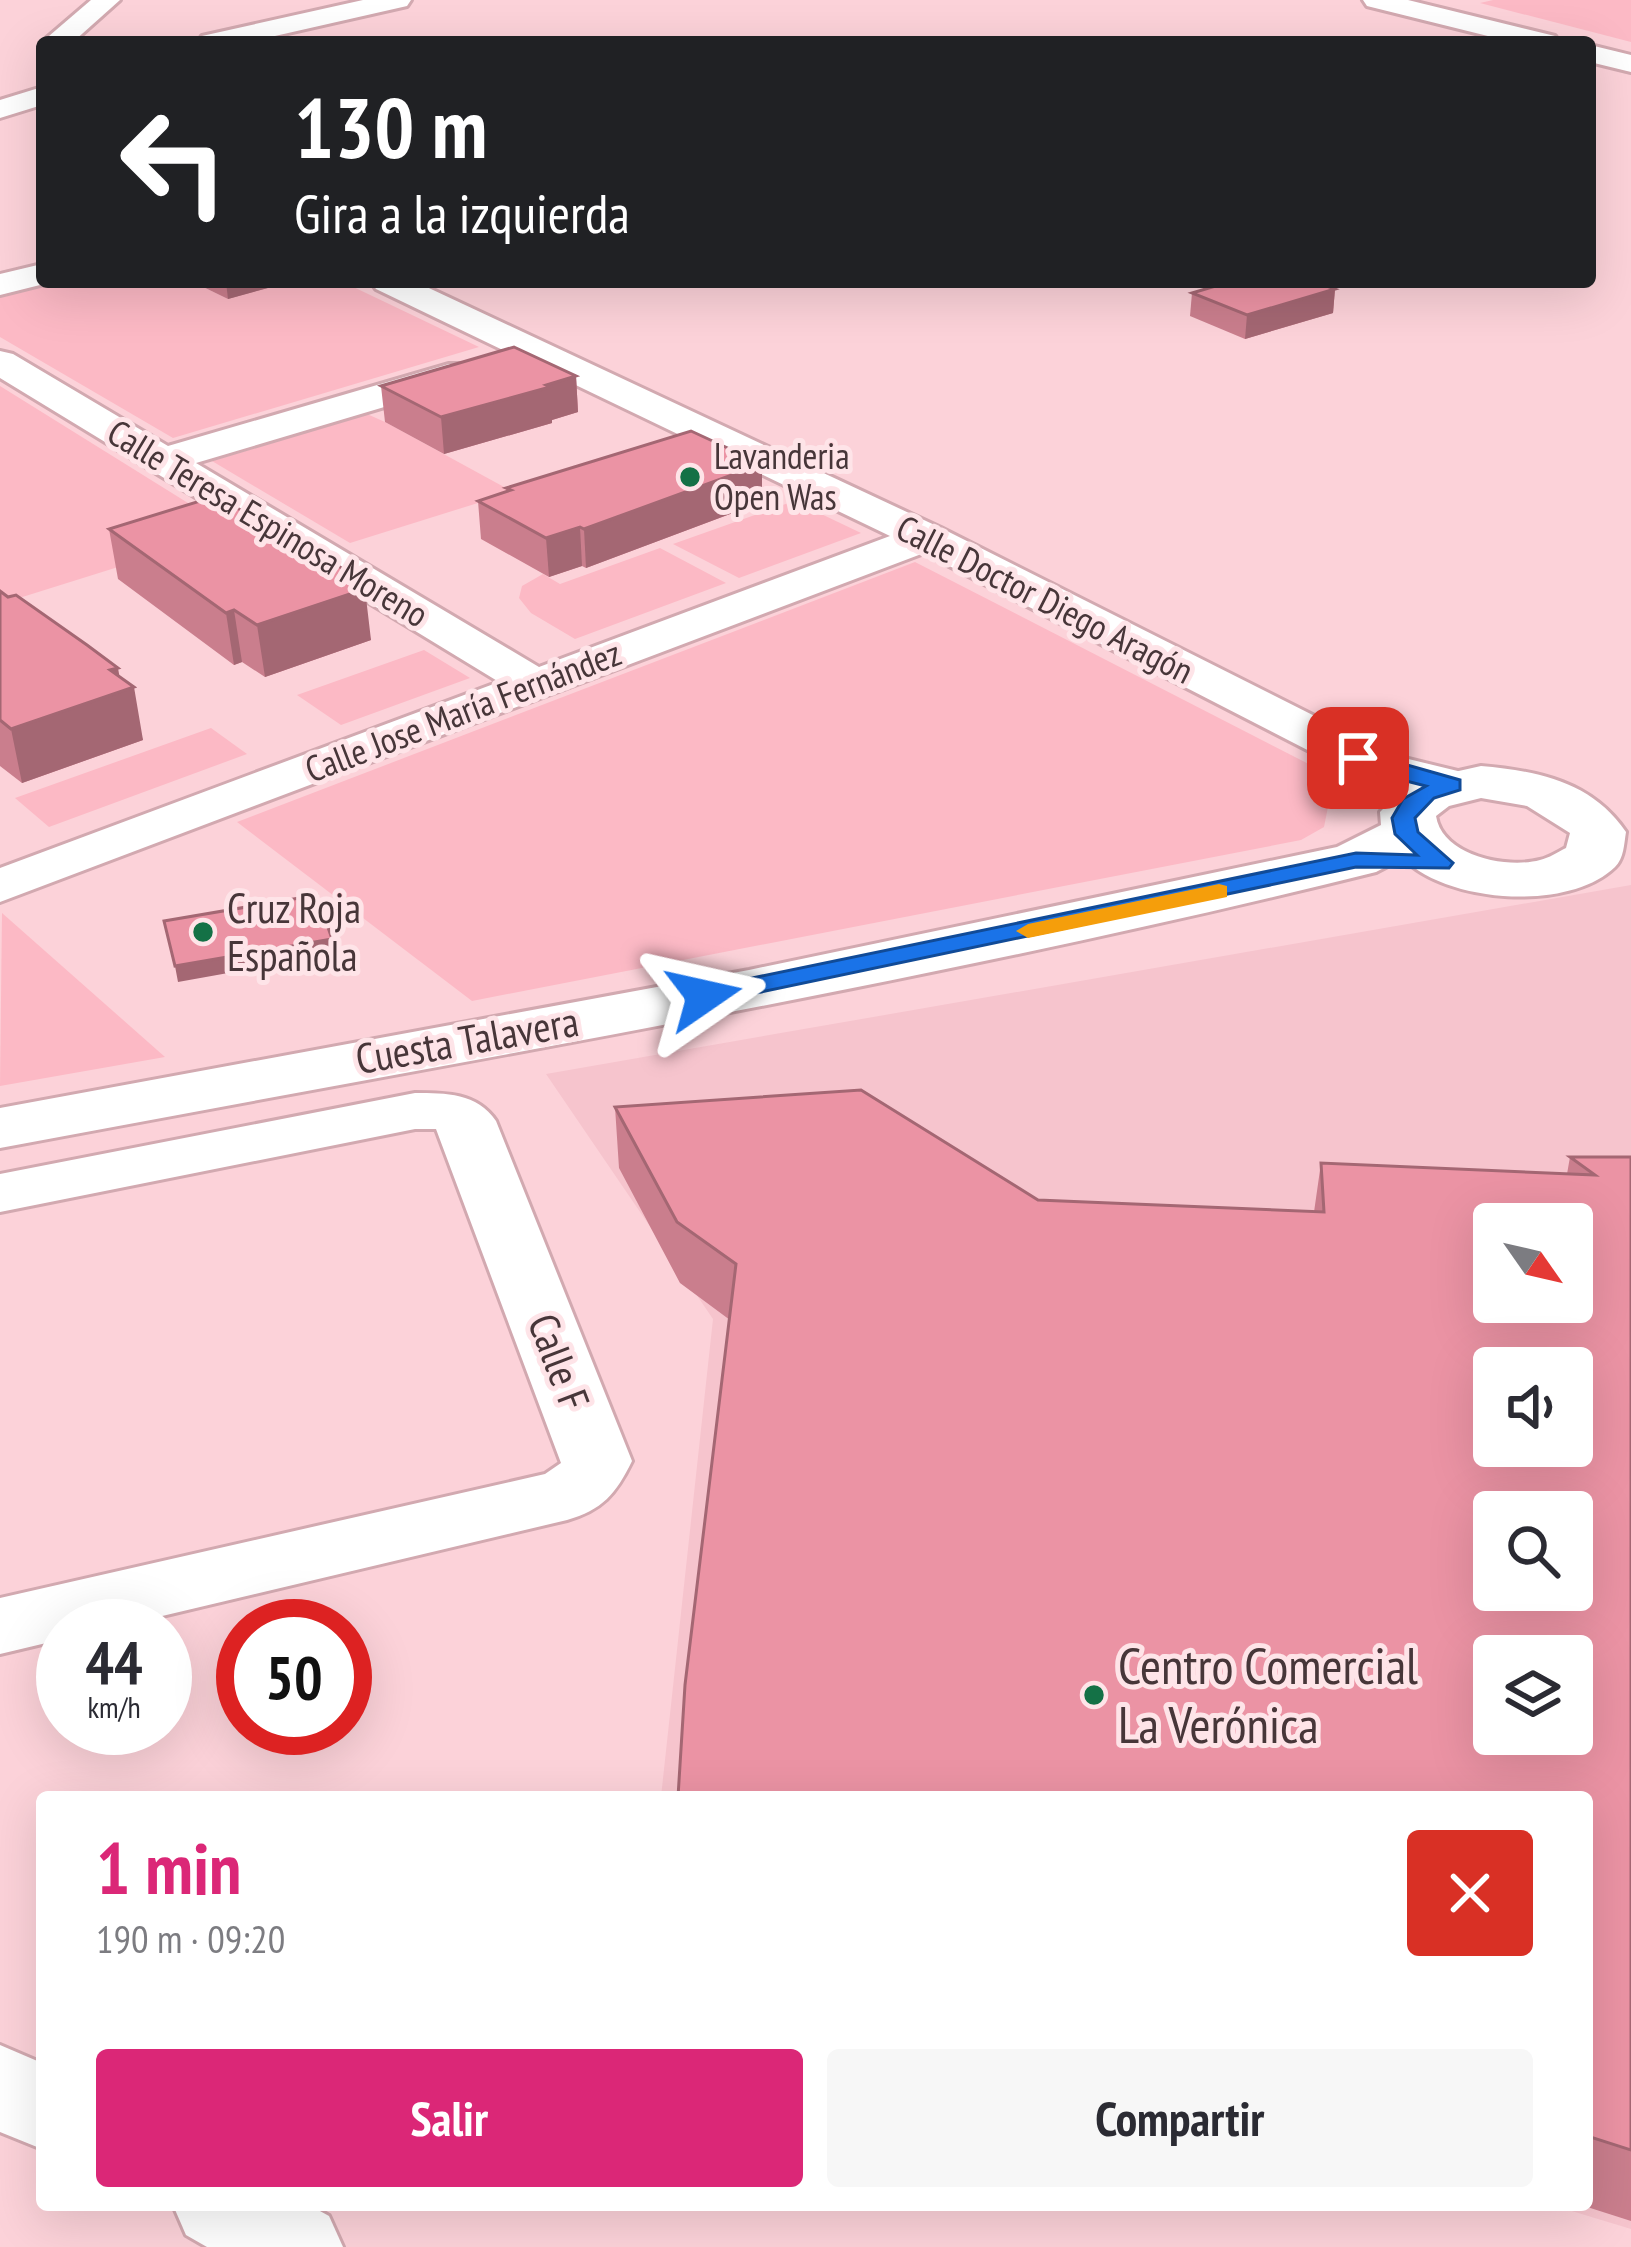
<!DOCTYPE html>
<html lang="es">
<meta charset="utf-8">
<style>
:root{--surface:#fff;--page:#f7f7f7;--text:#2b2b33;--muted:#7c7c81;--accent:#db2777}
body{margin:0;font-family:"PT Sans Narrow",sans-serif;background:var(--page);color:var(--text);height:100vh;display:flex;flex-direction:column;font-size:45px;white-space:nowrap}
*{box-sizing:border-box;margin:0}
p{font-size:39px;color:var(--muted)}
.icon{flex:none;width:66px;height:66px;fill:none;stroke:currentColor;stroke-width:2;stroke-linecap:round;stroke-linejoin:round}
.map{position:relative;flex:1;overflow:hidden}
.panel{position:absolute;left:36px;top:1791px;width:1557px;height:420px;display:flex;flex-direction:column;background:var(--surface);border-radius:12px;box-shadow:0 12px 48px #0002}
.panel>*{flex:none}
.hud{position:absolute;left:36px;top:36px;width:1560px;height:252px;border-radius:12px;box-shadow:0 12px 48px #0002;background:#202124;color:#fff;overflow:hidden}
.needle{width:78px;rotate:124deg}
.fabs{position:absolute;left:1473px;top:1203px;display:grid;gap:24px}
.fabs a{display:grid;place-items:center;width:120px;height:120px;border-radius:12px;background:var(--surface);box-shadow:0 12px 48px #0002;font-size:60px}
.speed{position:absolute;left:36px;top:1599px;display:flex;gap:24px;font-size:60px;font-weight:700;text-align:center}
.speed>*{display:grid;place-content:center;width:156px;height:156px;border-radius:50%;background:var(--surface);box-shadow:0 12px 48px #0002;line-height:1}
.speed small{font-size:30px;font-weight:400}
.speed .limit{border:18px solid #d22;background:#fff;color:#111}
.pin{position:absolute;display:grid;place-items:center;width:102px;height:102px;color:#fff;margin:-51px;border-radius:24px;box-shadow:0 6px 18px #0006}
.me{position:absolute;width:132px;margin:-66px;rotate:79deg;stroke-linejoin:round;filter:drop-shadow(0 0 9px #0008)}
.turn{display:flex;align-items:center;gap:42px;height:252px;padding:0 60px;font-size:54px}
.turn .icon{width:156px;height:156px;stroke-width:2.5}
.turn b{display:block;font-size:84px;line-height:102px}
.round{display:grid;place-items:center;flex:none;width:126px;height:126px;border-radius:12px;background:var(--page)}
.head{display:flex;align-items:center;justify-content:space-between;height:204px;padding:0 60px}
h1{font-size:72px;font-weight:700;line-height:90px;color:var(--accent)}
.button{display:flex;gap:24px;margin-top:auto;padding:24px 60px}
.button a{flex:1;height:138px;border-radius:12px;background:var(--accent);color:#fff;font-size:48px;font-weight:700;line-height:138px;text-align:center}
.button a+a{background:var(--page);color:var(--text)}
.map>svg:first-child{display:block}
.built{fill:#f6c4cd;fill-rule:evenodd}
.green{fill:#fcb9c5}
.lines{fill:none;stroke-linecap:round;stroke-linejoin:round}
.minor-casing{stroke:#d2a9b0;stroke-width:6}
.major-casing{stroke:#d2a9b0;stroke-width:6}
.minor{fill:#fff;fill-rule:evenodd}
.major{fill:#fff;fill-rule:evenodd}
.wall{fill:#ca7e8d}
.shaded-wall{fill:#a46773}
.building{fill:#eb93a4;stroke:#a46773;stroke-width:3;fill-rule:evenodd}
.route{fill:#1a73e8;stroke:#114b97;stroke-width:3}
.slow{fill:#f59e0b}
.poi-dot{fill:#147146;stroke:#fee4e8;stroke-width:4.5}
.labels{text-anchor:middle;stroke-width:10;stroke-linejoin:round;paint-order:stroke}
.far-poi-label{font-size:36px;fill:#473639;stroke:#fee4e8;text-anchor:start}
.far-street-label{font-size:36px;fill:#473639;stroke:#fee4e8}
.poi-label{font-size:42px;fill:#473639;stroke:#fee4e8;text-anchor:start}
.street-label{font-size:42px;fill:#473639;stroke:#fee4e8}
.near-poi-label{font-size:51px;fill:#473639;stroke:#fee4e8;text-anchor:start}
</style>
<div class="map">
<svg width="1631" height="2247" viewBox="0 0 1631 2247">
<rect width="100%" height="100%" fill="#fcd2d9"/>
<path class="built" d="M1631 885V2229L1552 2205H1587V1797H661L713 1319 546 1074ZM1494 1224H1572V1302H1494ZM1494 1368H1572V1446H1494ZM1494 1512H1572V1590H1494ZM1494 1656H1572V1734H1494Z"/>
<g class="green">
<polygon points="1493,0 1631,0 1631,42 1480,3"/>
<polygon points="61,282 193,282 228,299 290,282 343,282 479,347 173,438 0,337 0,297"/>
<polygon points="0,386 233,531 0,604"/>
<polygon points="367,414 385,422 513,492 350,543 212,461"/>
<polygon points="794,501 861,533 739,578 673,544"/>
<polygon points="660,548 726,583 575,639 531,613 519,598 522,586 543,574 560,584"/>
<polygon points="915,562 1334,777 1324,827 1301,840 472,1001 237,822"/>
<polygon points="424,650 470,678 341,725 297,695"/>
<polygon points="211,728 247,754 49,827 15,798"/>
<polygon points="2,913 165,1057 0,1086"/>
</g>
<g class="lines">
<g class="minor-casing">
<g id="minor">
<polygon points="91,0 120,0 73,42 42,42"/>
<polygon points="363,0 411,0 407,6 248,42 198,42 202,36"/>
<polygon points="1363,0 1408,0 1555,36 1559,42 1512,42 1367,6"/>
<polygon points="1590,45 1631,55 1631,72 1590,62"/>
<polygon points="42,87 42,105 0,118 0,100"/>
<polygon points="42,264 42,282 52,282 0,295 0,274"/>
<polygon points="371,282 416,282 941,528 1392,755 1470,774 1477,785 1470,796 1452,800 1358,776 924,553 0,902 0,868 499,682 0,378 0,351 13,354 168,446 449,364 475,364 481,372 475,380 196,463 539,667 890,536 376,289"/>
<path d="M415 1093C446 1093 477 1093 496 1121L632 1461C616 1494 602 1510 567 1520L120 1626H63V1639L0 1654V1598L545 1474 561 1463 436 1129H415L0 1212V1174Z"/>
<polygon points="0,2045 42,2063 42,2149 0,2132"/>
<polygon points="173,2205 309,2205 329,2216 343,2247 207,2247 186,2235"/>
</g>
</g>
<g class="major-casing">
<path id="major" d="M1481 766C1539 771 1592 782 1626 832 1624 844 1624 858 1615 867 1569 912 1446 903 1403 858L1376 872C923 985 459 1061 0 1148V1108L749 970 1337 847 1381 825 1380 812 1410 782ZM1481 798 1527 806 1570 833 1566 848C1558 852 1549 858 1540 860 1507 869 1442 856 1436 816L1449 806Z"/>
</g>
<use href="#minor" class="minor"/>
<use href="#major" class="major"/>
</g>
<g class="wall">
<polygon points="193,282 290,282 228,299"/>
<polygon points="1335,289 1333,313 1245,339 1190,316 1192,293"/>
<polygon points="576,376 578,412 552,420 552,423 444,454 385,422 381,386"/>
<polygon points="506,488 762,502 586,568 582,566 549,577 481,539 478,501 507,492"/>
<polygon points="109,529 349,579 371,640 265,677 242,662 234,665 118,579"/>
<polygon points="0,591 120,677 143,740 22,783 0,766"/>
<polygon points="615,1107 1038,1200 1314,1212 1321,1163 1567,1174 1570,1157 1631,1157 1631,2221 1581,2205 1587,2205 1587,1797 730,1320 680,1283 619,1168"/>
</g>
<g class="shaded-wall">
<polygon points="226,282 290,282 228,299"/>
<polygon points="1335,289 1333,313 1245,339 1247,315"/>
<polygon points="576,376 578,412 552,420 552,423 444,454 441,417"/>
<polygon points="762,464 762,502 586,568 584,529"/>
<polygon points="580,527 582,566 549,577 546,538"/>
<polygon points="348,572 350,593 365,589 371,640 265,677 257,625 341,574"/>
<polygon points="234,610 242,662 234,665 226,613"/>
<polygon points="118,668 122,691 134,687 143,740 22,783 11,729 110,670"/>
<polygon points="332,939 334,954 178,982 175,966"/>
</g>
<g class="building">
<polygon points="1229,282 1316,282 1335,289 1247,315 1192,293"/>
<polygon points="514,347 576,376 546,385 550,387 441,417 381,386"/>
<polygon points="691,431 762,464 584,529 580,527 546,538 478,501 511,490 506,488"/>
<polygon points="213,497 267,522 348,572 341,574 365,589 257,625 234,610 226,613 109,529"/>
<polygon points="0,591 8,597 16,595 87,645 118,668 110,670 134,687 11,729 0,720"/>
<polygon points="317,895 332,939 175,966 164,921"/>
<path d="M861 1090 1038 1200 1324 1212 1321 1163 1595 1175 1570 1157H1631V2150L1587 2136V1797H678L685 1685 736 1264 677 1222 615 1107ZM1494 1224H1572V1302H1494ZM1494 1368H1572V1446H1494ZM1494 1512H1572V1590H1494ZM1494 1656H1572V1734H1494Z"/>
</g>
<polygon class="route" points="1358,751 1460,780 1460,790 1434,798 1415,818 1418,832 1453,863 1449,868 1356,867 704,1004 691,996 704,988 1356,853 1417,855 1395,834 1392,818 1403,799 1426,786 1367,771 1347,758"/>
<polygon class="slow" points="1219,884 1227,886 1227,897 1028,938 1016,931 1028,924"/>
<g class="poi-dot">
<circle cx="690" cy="477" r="12"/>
<circle cx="203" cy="932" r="12"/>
<circle cx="1094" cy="1695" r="12"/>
</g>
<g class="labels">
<g class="far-poi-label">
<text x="714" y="469">Lavanderia<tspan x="714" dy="41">Open Was</tspan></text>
</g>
<g class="far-street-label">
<text transform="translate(268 523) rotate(31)" y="13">Calle Teresa Espinosa Moreno</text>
<text transform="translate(1045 599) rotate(27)" y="13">Calle Doctor Diego Aragón</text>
<text transform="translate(463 711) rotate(-21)" y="13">Calle Jose María Fernández</text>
</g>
<g class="poi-label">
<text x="227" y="923">Cruz Roja<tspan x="227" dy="48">Española</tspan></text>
</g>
<g class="street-label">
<text transform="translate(467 1040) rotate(-10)" y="15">Cuesta Talavera</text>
<text transform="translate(559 1362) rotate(69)" y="15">Calle F</text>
</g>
<g class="near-poi-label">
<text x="1118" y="1684">Centro Comercial<tspan x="1118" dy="59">La Verónica</tspan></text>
</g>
</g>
</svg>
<div class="fabs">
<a><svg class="needle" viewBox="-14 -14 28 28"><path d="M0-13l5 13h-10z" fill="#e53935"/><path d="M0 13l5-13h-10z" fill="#7c7c81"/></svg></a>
<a><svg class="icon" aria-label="sound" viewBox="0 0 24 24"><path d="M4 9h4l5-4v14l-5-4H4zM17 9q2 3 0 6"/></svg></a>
<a><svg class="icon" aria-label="search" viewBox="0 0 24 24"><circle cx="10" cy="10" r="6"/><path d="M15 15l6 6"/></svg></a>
<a><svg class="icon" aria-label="layers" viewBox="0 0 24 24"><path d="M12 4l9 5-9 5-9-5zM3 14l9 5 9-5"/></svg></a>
</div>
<div class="speed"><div>44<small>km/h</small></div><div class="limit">50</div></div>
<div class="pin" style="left:1358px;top:758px;background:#d93025"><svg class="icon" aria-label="arrive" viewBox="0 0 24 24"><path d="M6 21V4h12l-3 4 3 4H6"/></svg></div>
<svg class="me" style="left:704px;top:996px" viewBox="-20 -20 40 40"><path d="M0-17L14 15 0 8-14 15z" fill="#1a73e8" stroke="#fff" stroke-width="4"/></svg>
<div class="hud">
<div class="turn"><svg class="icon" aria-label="left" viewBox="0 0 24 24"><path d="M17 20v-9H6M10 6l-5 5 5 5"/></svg><div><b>130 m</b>Gira a la izquierda</div></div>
</div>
<section class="panel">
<div class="head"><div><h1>1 min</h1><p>190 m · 09:20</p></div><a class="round" style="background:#d93025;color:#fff"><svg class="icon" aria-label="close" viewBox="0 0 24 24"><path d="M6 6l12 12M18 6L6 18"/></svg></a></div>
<div class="button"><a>Salir</a><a>Compartir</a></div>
</section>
</div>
